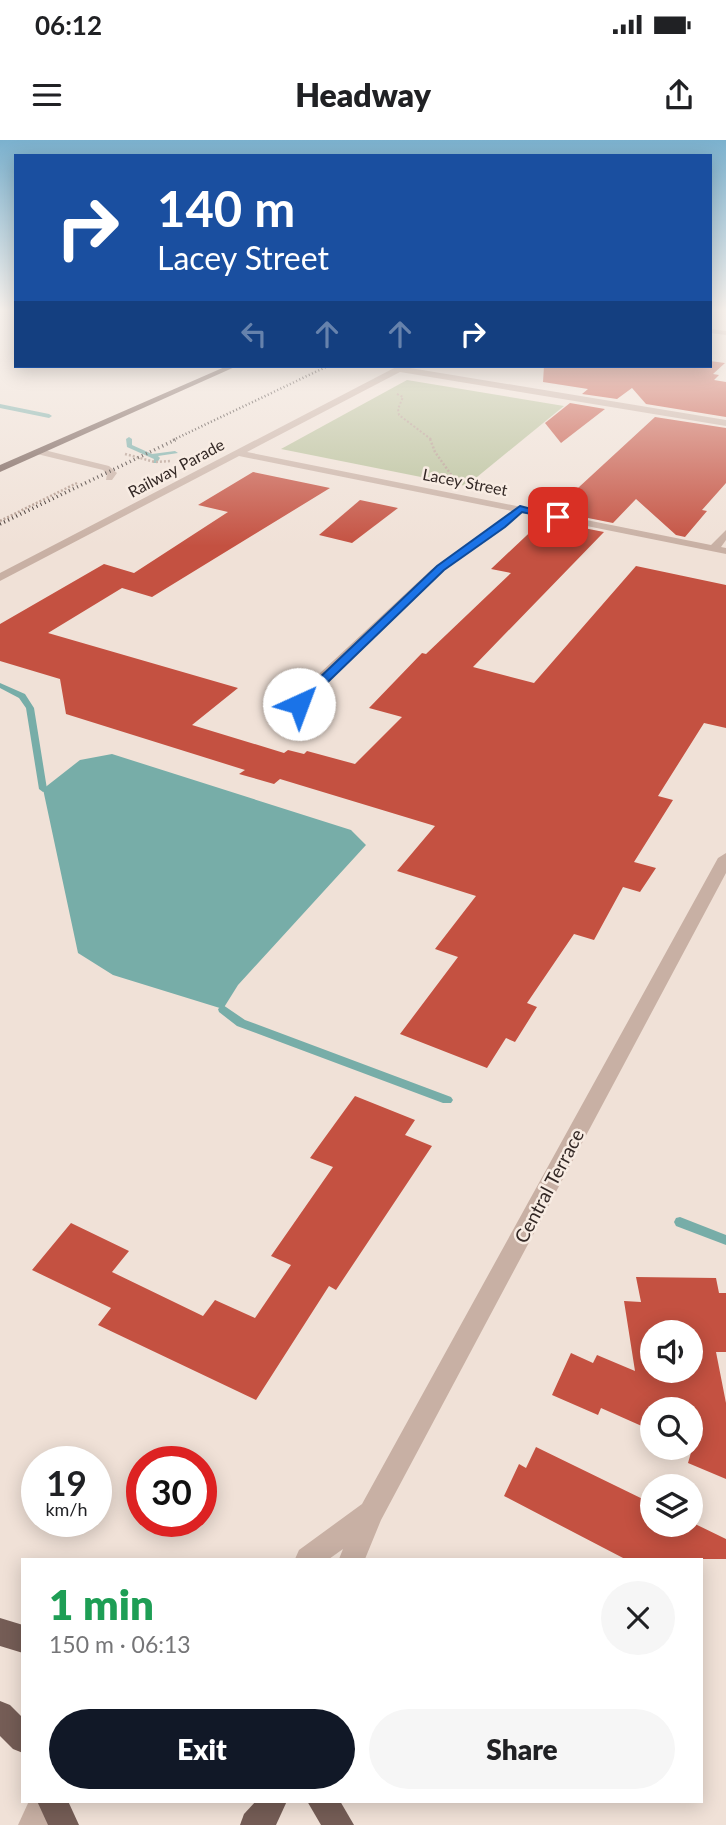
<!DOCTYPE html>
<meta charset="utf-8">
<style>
:root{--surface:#fff;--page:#f6f6f6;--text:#202124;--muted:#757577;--accent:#111827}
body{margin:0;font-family:Lato,sans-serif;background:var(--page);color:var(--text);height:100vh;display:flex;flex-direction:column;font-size:26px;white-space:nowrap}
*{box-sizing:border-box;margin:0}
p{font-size:23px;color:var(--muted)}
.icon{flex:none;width:38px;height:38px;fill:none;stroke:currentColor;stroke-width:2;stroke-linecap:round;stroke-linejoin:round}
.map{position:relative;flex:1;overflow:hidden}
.side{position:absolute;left:21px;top:1418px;width:682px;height:245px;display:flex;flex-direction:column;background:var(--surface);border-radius:0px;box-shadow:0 4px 18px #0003}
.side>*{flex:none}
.hud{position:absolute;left:14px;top:14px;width:698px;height:214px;border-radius:0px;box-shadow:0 4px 18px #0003;background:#1a4fa0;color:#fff;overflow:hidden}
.buttons{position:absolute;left:640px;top:1180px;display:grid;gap:14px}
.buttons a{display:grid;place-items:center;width:63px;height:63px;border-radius:50%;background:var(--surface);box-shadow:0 4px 18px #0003;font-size:35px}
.speed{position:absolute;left:21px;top:1306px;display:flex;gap:14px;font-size:35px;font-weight:700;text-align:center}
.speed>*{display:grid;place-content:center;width:91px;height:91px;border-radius:50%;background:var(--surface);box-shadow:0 4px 18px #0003;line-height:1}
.speed small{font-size:18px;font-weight:400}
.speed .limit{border:10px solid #d22;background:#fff;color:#111}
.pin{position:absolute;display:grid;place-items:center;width:60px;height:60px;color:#fff;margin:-30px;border-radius:14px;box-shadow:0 4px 10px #0006}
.me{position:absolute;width:77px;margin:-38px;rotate:43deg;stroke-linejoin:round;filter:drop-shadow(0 0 5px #0008)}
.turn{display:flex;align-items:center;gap:24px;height:147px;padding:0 28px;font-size:32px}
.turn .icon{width:91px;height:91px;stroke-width:2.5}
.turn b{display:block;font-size:49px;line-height:60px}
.lanes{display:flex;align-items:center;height:66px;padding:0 28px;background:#0003;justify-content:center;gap:35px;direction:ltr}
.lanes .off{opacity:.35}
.round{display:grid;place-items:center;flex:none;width:74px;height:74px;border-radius:37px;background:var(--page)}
.summary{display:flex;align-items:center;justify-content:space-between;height:119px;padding:0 28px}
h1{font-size:42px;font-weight:800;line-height:52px;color:#1e9e55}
.primary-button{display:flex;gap:14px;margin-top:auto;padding:14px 28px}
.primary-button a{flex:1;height:80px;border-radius:42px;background:var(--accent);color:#fff;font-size:28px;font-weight:800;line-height:80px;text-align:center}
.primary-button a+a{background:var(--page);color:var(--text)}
.status{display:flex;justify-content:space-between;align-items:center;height:49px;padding:0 35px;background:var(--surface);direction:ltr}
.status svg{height:19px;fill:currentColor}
header{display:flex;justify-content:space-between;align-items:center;height:91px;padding:0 28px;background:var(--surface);font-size:32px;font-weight:800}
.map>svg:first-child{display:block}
.green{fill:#b6bf98}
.water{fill:#77ada8}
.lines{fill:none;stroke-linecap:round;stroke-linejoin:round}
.stream{fill:#77ada8;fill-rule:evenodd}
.building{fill:#c45141;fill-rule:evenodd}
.path-far1{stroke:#b39a8e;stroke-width:2;stroke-dasharray:2 2;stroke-linecap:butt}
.path{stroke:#b39a8e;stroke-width:2.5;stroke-dasharray:2 2;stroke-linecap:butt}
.minor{fill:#c8b0a4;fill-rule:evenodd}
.major{fill:#755d56;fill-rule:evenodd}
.rail-far1{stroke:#332825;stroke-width:2.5;stroke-dasharray:1 2.5;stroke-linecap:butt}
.rail{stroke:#332825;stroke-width:3.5;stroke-dasharray:1 3.5;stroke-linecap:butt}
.route{fill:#1a73e8;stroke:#114b97;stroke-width:2}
.labels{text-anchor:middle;stroke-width:5;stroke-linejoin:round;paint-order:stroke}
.far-street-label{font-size:16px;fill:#332825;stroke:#f8ece3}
.street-label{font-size:19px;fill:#332825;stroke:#f8ece3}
</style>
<div class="status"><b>06:12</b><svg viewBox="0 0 49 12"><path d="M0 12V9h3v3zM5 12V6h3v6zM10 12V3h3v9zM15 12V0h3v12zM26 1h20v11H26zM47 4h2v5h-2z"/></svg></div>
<header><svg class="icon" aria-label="menu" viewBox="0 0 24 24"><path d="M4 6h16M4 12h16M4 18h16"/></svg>Headway<svg class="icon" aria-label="share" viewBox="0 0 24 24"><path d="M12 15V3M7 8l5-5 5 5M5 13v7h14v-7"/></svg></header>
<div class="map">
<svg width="726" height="1685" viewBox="0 0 726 1685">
<rect width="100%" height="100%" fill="#f0e1d7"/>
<polygon class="green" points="407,240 564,266 466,346 281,309"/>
<polygon class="water" points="112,614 351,690 366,705 238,845 223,869 113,835 78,813 43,649 80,620"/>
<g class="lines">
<g class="stream">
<polygon points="0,264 49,274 52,276 49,278 0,268"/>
<polygon points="129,297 132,299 132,305 152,314 175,311 178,313 158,316 160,318 157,323 153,323 154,319 127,307 126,299"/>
<polygon points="0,543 25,554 34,568 47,649 46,651 43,652 39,649 26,568 19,558 0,548"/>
<polygon points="223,865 245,880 451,957 453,960 451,963 443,963 237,886 219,872 218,869"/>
<polygon points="680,1077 726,1095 726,1105 676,1086 674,1082 676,1078"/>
</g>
</g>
<g class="building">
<polygon points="710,221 725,223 713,234 719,235 714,240 726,242 726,277 646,264 632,248 617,259 582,254 588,249 543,242 544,226 710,226"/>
<polygon points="570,263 605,269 561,303 545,283"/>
<polygon points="655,277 726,288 726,343 702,370 707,371 685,397 676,395 636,359 613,383 553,371"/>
<polygon points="253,332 330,348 152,457 122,448 48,493 238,548 192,585 284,613 288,610 304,614 307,611 355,624 402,577 369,568 422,513 426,514 511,433 491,429 543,380 604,392 473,527 534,543 636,426 726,445 726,588 704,583 658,656 673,660 634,722 656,728 640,752 623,747 594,800 574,794 527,863 537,867 515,902 506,898 487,928 400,894 458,817 435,809 476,756 397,731 435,686 280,639 274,644 239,634 245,630 66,574 60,539 0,521 0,484 104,424 134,433 228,372 198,365"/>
<polygon points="360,360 398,368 352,403 319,395"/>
<polygon points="355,956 415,980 405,995 432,1006 336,1150 329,1146 256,1260 98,1185 111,1168 32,1130 71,1083 129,1111 112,1132 203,1176 215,1160 255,1178 291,1125 271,1116 333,1027 310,1018"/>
<path d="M636 1137 716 1138 719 1153H726V1212H716L726 1263V1339L688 1323 692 1309 689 1307H691V1269H653V1291L601 1268 598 1275 552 1255 571 1213 593 1223 597 1215 635 1231 624 1161 641 1162ZM653 1192H691V1230H653Z"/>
<polygon points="536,1307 653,1364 653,1384 691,1382 726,1399 726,1419 625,1419 504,1356 519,1324 526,1328"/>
</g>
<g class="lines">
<polyline class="path-far1" points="397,254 403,257 398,269 399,275 432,300"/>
<g class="path">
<polyline points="430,299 435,312 452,336"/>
<polyline points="125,314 155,322 171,321"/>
<polyline points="0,381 77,343"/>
</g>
<g class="minor">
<polygon points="710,189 726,191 726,195 710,193"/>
<polygon points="398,226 726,280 726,286 400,232 247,312 711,405 726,390 726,400 721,407 726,408 726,414 522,373 439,434 316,552 292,581 287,582 280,578 306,546 431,430 512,371 239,316 0,441 0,433"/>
<polygon points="40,309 109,326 117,333 112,340 106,340 107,334 103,330 37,314 37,310"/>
<polygon points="726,713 726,733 381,1380 365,1419 339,1419 343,1409 329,1419 295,1419 299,1410 362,1364 718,718"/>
<polygon points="29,1661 60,1661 49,1685 18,1685"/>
</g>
<g class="major">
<polygon points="227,226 237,226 0,332 0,325"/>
<polygon points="0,1478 23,1485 23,1513 0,1506"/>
<polygon points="0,1561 10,1565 23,1578 23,1613 13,1609 0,1596"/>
<polygon points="37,1661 68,1661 79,1685 48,1685"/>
<polygon points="256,1661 287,1661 276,1685 240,1685 244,1674"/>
<polygon points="307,1661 340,1661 354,1685 321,1685"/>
</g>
<polyline class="rail-far1" points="173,300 328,226"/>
<polyline class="rail" points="0,384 177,299"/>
</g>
<linearGradient id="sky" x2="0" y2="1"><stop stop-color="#7bb1ce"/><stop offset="0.42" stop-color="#f8f2ed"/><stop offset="1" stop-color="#f8f2ed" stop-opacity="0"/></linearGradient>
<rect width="726" height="406" fill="url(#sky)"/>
<polygon class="route" points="520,366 562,377 558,380 522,372 505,387 444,430 303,566 295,566 295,561 437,426"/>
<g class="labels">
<g class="far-street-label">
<text transform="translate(176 328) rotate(-28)" y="6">Railway Parade</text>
<text transform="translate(465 342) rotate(11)" y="6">Lacey Street</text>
</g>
<g class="street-label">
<text transform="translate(549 1046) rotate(-62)" y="7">Central Terrace</text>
</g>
</g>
</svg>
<div class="buttons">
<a><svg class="icon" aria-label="sound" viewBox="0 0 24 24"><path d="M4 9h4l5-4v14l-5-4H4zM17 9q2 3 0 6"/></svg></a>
<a><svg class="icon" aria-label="search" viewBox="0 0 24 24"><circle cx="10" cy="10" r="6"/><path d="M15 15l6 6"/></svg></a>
<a><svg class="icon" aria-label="layers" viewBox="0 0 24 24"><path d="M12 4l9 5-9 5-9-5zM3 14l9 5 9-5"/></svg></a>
</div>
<div class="speed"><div>19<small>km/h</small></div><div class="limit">30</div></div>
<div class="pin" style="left:558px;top:377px;background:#d93025"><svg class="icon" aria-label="arrive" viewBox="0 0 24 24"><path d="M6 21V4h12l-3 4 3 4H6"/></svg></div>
<svg class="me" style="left:299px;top:564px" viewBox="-20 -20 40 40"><circle r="19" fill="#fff"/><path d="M0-13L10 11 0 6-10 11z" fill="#1a73e8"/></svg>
<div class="hud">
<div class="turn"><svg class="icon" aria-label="right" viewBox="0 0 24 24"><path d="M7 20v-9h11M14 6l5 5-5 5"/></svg><div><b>140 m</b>Lacey Street</div></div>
<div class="lanes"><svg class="icon off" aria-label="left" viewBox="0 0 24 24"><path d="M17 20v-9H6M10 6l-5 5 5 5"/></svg><svg class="icon off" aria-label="ahead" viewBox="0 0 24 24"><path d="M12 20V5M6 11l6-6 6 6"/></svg><svg class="icon off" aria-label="ahead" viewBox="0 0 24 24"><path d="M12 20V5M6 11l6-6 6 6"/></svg><svg class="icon" aria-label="right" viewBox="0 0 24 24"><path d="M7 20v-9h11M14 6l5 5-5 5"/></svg></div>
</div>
<section class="side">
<div class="summary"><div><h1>1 min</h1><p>150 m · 06:13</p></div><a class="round"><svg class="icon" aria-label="close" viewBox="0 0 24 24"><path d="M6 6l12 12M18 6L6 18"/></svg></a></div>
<div class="primary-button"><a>Exit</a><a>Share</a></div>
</section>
</div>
